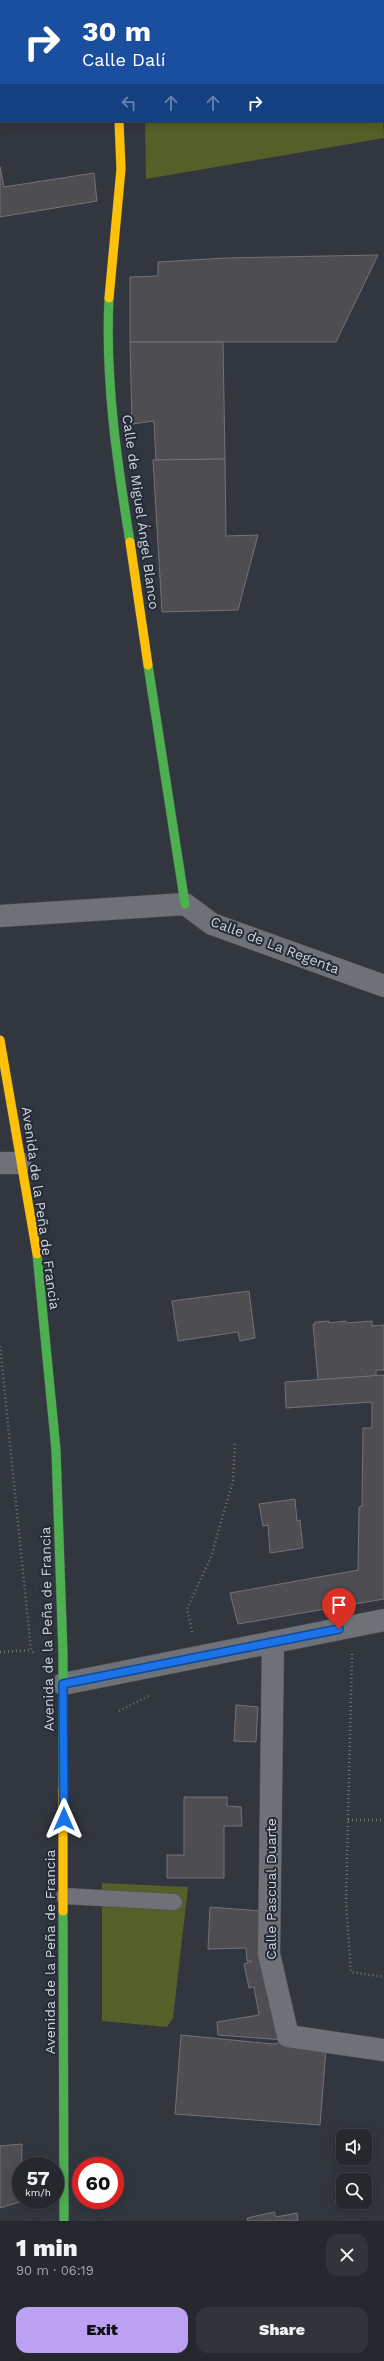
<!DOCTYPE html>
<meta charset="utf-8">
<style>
:root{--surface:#26282e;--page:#32343a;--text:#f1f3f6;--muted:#a4a6aa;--line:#42444a;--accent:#bca0f2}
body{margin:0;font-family:"Work Sans",sans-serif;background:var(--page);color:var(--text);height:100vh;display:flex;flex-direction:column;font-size:15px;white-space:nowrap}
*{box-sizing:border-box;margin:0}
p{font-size:13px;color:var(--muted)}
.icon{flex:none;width:22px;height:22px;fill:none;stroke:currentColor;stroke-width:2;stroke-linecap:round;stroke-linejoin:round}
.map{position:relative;height:2221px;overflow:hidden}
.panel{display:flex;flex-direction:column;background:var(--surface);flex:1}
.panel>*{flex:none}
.top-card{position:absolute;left:0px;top:0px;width:384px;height:122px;box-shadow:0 2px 10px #0003,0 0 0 1px var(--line);background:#1a4fa0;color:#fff;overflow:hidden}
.tools{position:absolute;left:336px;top:2129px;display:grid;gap:8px}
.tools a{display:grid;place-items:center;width:36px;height:36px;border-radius:8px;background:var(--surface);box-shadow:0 2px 10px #0003,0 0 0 1px var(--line);font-size:20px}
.speed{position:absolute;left:12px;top:2157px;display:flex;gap:8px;font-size:20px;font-weight:700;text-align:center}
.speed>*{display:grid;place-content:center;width:52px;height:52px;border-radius:50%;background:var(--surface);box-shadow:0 2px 10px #0003,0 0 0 1px var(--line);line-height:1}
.speed small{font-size:10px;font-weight:400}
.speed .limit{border:6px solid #d22;background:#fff;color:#111}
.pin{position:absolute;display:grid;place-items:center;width:34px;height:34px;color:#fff;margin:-41px -17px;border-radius:50% 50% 50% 0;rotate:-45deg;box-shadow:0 0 4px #0007}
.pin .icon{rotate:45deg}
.me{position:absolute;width:44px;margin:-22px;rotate:0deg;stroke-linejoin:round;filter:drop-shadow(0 0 3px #0008)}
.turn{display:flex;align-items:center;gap:14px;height:84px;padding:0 16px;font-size:18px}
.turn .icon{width:52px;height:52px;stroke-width:2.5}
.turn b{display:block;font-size:28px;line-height:34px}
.lanes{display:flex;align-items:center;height:38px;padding:0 16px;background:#0003;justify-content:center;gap:20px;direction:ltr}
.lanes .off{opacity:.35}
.round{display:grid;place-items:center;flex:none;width:42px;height:42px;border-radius:12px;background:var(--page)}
.overview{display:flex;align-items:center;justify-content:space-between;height:68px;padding:0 16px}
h1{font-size:24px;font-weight:800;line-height:30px}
.primary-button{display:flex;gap:8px;margin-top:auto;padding:8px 16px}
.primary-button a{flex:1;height:46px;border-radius:12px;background:var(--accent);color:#111;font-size:16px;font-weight:800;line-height:46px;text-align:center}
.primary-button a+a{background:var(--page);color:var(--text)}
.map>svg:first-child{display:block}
.green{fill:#536028}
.building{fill:#4e4d52;stroke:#747278}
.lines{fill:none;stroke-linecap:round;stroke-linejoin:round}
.lane-casing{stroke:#4e5258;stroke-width:17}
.street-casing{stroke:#4e5258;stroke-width:23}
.fast-casing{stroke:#4e5258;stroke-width:10}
.slow-casing{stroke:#4e5258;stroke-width:10}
.path{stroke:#6e7276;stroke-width:2.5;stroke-dasharray:1 3;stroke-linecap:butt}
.lane{stroke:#6e7177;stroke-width:16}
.street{stroke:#6e7177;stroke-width:22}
.fast{stroke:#4caf50;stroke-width:9}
.slow{stroke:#ffc107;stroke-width:9}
.route-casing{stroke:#114b97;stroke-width:10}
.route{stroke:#1a73e8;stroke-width:7}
.labels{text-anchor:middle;stroke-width:4;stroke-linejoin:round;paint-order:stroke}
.street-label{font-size:14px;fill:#ced3db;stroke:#252b37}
</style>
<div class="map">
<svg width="384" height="2221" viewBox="0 0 384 2221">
<rect width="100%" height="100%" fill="#32363e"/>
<g class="green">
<polygon points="223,0 354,0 223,1"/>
<polygon points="383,119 384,138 146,179 145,121 383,121"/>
<polygon points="102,1883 188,1887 173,2018 167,2027 102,2021"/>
</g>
<g class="building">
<polygon points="0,167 4,187 94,173 97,201 0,217"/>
<polygon points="378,255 336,342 130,342 130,277 158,276 158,262 225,258"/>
<polygon points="130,342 223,342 225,459 156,460 154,421 132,424"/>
<polygon points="225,459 226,536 258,535 238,610 162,612 153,460"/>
<polygon points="249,1291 255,1338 240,1341 238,1332 178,1341 172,1301"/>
<polygon points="329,1321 329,1323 346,1321 346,1323 372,1321 372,1326 384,1325 384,1370 376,1370 376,1376 318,1380 313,1324 315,1325 315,1322"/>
<polygon points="384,1375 384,1599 238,1624 230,1593 358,1570 359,1507 362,1506 363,1428 372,1428 372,1402 286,1408 285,1382"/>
<polygon points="295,1499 297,1521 300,1520 303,1548 270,1553 268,1525 263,1526 259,1504"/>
<polygon points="236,1705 258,1707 256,1742 234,1741"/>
<polygon points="184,1797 227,1797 227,1806 241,1807 242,1826 224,1826 224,1878 167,1878 167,1855 184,1855"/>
<polygon points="210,1907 261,1911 284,2040 218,2035 217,2022 259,2015 254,1987 249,1988 244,1964 252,1961 247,1961 246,1948 208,1949"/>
<polygon points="181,2035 273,2044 284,2042 326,2050 320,2125 175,2114"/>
<polygon points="22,2144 21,2200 23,2201 0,2208 0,2146"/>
<polygon points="274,2212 276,2217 297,2213 298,2221 248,2221 247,2218"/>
</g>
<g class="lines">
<g class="lane-casing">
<polyline id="lane" points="64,1896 174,1902"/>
</g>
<g class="street-casing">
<g id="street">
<polyline points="203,0 203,1"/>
<polyline points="383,15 384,14"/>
<polyline points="0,85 1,85"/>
<polyline points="0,916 185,904 212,924 384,986"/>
<polyline points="0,1163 20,1163"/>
<polyline points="273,1642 269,1954 288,2036 384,2050"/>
<polyline points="63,1684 384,1620"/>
</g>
</g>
<g class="fast-casing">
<g id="fast">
<path d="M109 298C105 380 117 462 130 542"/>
<polyline points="148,665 185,904"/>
<polyline points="37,1254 56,1450 63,1655 63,1790"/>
<polyline points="63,1911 64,2221"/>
</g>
</g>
<g class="slow-casing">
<g id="slow">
<polyline points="109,298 121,169 119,121"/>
<polyline points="130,542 148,665"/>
<polyline points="0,1040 37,1254"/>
<polyline points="63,1790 63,1911"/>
</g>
</g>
<g class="path">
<polyline points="316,0 316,1"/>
<polyline points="0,1346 31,1650 35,1655"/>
<polyline points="192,1632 187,1609 211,1557 233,1480 235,1441"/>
<polyline points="0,1652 31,1650"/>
<polyline points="352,1654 346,1902 351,1972 384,1977"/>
<polyline points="119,1711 149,1696"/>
<polyline points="348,1820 384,1820"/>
</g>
<use href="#lane" class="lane"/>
<use href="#street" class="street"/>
<use href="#fast" class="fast"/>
<use href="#slow" class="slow"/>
</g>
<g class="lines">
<g class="route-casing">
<polyline id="route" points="64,1819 63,1684 339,1629"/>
</g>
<use href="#route" class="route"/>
</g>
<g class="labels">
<g class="street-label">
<text transform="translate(141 512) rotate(82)" y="5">Calle de Miguel Ángel Blanco</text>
<text transform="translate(275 945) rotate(21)" y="5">Calle de La Regenta</text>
<text transform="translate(41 1208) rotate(82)" y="5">Avenida de la Peña de Francia</text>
<text transform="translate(47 1629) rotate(-91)" y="5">Avenida de la Peña de Francia</text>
<text transform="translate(271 1889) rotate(-90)" y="5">Calle Pascual Duarte</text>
<text transform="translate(50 1952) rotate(-90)" y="5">Avenida de la Peña de Francia</text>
</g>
</g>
</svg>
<div class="tools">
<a><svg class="icon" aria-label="sound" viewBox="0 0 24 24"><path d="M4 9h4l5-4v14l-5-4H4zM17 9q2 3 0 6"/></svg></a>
<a><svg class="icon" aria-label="search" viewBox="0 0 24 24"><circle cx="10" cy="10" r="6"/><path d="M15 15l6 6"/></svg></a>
</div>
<div class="speed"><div>57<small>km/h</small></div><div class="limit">60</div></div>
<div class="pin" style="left:339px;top:1629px;background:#d93025"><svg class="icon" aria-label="arrive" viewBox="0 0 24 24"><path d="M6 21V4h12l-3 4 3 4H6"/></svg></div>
<svg class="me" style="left:64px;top:1819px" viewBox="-20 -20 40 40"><path d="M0-17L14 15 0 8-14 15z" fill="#1a73e8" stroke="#fff" stroke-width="4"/></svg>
<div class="top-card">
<div class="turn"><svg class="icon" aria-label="right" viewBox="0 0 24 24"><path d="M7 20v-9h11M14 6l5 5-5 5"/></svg><div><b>30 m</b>Calle Dalí</div></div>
<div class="lanes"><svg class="icon off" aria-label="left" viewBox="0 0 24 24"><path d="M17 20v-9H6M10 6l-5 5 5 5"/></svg><svg class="icon off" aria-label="ahead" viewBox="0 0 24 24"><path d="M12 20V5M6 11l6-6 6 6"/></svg><svg class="icon off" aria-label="ahead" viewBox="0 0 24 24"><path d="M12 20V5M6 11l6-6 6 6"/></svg><svg class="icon" aria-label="right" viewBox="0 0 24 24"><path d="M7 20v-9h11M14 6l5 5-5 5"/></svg></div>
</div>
</div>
<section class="panel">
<div class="overview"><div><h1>1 min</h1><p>90 m · 06:19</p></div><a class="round"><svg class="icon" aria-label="close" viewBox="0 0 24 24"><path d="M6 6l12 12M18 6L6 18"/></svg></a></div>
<div class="primary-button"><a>Exit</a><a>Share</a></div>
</section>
